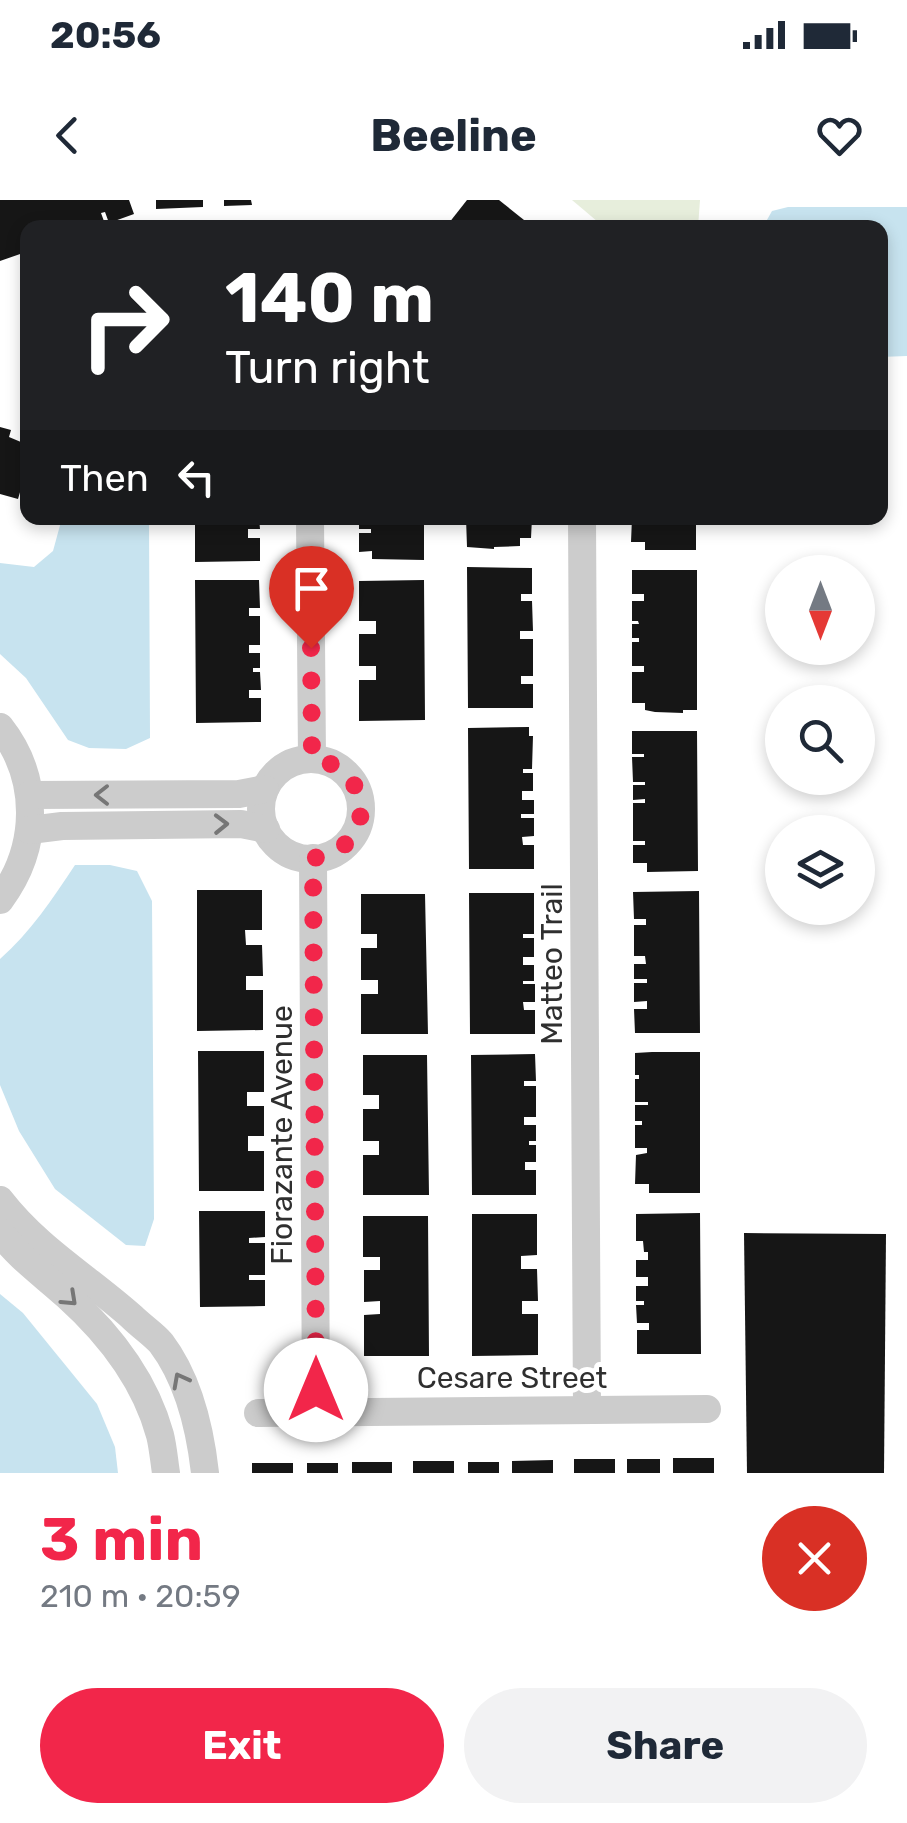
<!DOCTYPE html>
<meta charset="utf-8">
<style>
:root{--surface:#fff;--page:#f2f2f3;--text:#1f2937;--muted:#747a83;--accent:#f2264a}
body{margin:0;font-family:Rubik,sans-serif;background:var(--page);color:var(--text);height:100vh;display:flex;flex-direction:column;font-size:38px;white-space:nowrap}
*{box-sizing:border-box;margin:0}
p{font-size:32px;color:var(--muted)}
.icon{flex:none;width:55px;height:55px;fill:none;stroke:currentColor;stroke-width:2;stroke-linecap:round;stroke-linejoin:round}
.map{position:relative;height:1273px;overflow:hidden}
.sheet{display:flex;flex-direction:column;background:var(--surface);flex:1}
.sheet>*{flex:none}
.hud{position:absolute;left:20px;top:20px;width:868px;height:305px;border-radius:20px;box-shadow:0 5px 15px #0003;background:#202124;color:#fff;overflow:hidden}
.needle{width:65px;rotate:180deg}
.fabs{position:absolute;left:765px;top:355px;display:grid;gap:20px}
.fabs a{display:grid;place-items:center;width:110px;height:110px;border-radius:50%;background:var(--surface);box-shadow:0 5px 15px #0003;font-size:50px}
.pin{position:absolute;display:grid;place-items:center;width:85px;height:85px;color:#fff;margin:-102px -42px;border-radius:50% 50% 50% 0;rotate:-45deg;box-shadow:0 0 10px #0007}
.pin .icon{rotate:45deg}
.me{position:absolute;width:110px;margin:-55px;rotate:0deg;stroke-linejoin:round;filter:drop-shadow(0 0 8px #0008)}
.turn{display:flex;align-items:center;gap:35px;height:210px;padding:0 40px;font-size:45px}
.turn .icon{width:130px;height:130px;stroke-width:2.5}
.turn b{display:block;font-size:70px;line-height:85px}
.then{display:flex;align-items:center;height:95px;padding:0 40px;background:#0003;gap:20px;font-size:38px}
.round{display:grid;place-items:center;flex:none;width:105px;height:105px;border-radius:52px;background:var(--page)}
.summary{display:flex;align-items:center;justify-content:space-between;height:170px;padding:0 40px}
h1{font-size:60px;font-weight:700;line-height:75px;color:var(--accent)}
.cta{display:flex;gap:20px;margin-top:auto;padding:20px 40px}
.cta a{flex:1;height:115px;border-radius:60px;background:var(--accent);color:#fff;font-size:40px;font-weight:700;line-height:115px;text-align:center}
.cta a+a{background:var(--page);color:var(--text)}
.status{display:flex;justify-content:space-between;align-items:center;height:70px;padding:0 50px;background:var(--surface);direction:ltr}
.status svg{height:28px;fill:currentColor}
header{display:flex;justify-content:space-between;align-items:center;height:130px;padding:0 40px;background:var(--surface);font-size:45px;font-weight:700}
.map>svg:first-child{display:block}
.green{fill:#e7eedc}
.water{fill:#c7e3ef}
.building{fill:#161616}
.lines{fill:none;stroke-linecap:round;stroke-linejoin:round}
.minor{stroke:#ccc;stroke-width:28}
.oneway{stroke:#767676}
.route{stroke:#f2264a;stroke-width:18;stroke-dasharray:0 32.4}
.labels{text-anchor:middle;stroke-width:10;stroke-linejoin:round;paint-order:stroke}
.street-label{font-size:30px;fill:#2f2f2f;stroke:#fff}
</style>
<div class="status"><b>20:56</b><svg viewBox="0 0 49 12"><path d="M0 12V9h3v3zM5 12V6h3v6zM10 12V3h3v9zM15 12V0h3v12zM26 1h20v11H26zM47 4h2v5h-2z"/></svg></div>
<header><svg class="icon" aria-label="back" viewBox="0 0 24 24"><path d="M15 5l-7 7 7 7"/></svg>Beeline<svg class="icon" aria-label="heart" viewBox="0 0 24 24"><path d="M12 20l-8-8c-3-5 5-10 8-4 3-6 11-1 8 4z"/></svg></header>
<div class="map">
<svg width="907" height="1273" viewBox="0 0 907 1273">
<rect width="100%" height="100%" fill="#fff"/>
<polygon class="green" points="572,0 700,0 698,27 604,27"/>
<g class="water">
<polygon points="788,7 907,7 907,156 880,157 880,28 763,27 772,11"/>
<polygon points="62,318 149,318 150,538 126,549 89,548 68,540 26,478 0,454 0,363 34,367 53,351"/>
<path d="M75 665H110L137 671 152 701 154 1019 145 1046 126 1045 55 989 19 931 0 885V759C30 733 53 698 75 665Z"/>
<polygon points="0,1094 23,1113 97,1204 115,1247 118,1273 0,1273"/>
</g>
<g class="building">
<polygon points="0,0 129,0 134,14 109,23 105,12 101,13 105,24 95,28 71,28 70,24 61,28 28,28 28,39 20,42 23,53 0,61"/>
<polygon points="156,0 203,0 203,7 156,9"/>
<polygon points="224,0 251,0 252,5 224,6"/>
<polygon points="467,0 499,0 534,28 445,28"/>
<polygon points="0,227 11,230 9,237 28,245 28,265 18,299 0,294"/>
<polygon points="195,318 259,318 260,329 248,329 248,338 260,338 260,361 195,362"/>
<polygon points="359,318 424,318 424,360 372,359 372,351 359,352 359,333 371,333 371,329 359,329"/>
<polygon points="466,318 532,318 531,338 520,338 520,346 494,347 494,349 467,347"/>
<polygon points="632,318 696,318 696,350 645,350 645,342 631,342"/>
<polygon points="467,367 532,368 532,394 521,394 521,401 532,401 533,431 520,431 520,439 533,439 533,476 521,476 521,484 533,484 533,508 468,508"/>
<polygon points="632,370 697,370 697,510 683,510 683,513 655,512 645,510 645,503 632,503 632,472 644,472 644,466 632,466 632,442 639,442 639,438 632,438 632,424 639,424 638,421 632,421 632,401 644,401 644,394 632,394"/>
<polygon points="195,380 259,380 260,408 249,408 249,416 260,416 260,445 249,445 249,453 260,453 260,468 253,468 253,472 260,472 261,490 249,490 249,498 261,498 261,522 196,523"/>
<polygon points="424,380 425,520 359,521 359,480 376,480 376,466 359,466 359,434 376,434 376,421 359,421 359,381"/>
<polygon points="529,527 529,536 533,536 532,569 523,569 523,573 533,573 533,591 522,591 522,600 534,600 534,614 521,614 521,618 534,618 534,636 522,637 523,645 534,645 534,669 469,669 468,528"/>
<polygon points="632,531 697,531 698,671 647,672 647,663 633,663 633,645 645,645 645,641 633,641 633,603 645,603 645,599 633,600 633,585 645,585 645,582 633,582 632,557 644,557 644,554 632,554"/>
<polygon points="197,690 262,690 262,730 245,730 246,745 262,745 263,776 246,776 246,790 263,790 263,830 197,831"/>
<polygon points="699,691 700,833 635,833 634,809 647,809 647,801 634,802 634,783 647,783 647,779 634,779 634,764 646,764 645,756 634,756 634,725 646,725 646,719 634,719 633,692"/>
<polygon points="469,693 534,693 534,734 523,734 523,738 534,738 534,757 523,757 523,765 534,765 534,781 523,781 523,784 535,784 535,802 523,802 524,810 535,810 535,834 470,834"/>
<polygon points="361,694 425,694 428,834 361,834 361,794 378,794 378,780 361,780 361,748 377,748 377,734 361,734"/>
<polygon points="198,851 264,851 264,892 247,892 247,906 264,906 264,936 248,936 248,951 264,951 264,991 199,991"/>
<polygon points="652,852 700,852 700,993 649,993 649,984 635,984 636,955 647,953 647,948 635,948 635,925 642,925 642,921 635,921 635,905 648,905 648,902 635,902 635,879 639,879 639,875 635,875 635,853"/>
<polygon points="535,854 536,881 524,881 524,886 536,886 536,917 524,917 524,925 536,925 536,941 529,941 529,945 536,945 536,962 525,962 525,970 536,970 536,995 472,995 471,855"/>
<polygon points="363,855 427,855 429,995 363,995 363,955 379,955 379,941 363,941 363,909 379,909 379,895 363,895"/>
<polygon points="199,1011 265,1011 265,1037 249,1038 249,1043 265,1043 265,1075 249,1075 249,1080 265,1080 265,1106 200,1107"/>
<polygon points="700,1013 701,1154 637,1154 637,1130 649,1130 649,1123 637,1123 636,1105 644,1105 644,1101 636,1101 636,1086 648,1086 648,1077 636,1077 636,1060 648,1060 648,1052 644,1052 643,1041 636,1041 636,1014"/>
<polygon points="472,1014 537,1014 537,1055 521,1056 521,1069 537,1069 538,1101 522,1101 522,1114 538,1114 538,1155 472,1156"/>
<polygon points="363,1016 428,1016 429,1156 364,1156 364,1115 380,1114 380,1101 364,1102 364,1070 380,1070 380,1057 363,1057"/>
<polygon points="744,1033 886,1034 884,1273 747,1273"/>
<rect x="673" y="1258" width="41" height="15"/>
<rect x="574" y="1259" width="41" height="14"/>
<rect x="627" y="1259" width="33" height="14"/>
<polygon points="553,1260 553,1273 512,1273 512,1261"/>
<rect x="413" y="1261" width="41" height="12"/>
<rect x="352" y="1262" width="40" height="11"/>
<rect x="468" y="1262" width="31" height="11"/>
<rect x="252" y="1263" width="41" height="10"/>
<rect x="307" y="1263" width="31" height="10"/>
</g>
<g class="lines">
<g class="minor">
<polyline points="310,318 312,559"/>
<polyline points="582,318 587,1210"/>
<path d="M0 527C41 579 39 648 0 700"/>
<circle cx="311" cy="609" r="50"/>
<polyline points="30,595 239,594 265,589"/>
<polyline points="30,630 62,626 241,624 266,629"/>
<polyline points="313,658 316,1212"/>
<path d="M0 1000C38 1049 87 1077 132 1117 141 1126 153 1134 161 1143 189 1180 200 1228 205 1273"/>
<path d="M0 1032C18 1057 44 1075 67 1096 108 1133 145 1180 160 1235 163 1247 164 1260 166 1273"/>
<polyline points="258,1213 707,1209"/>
</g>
</g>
<defs><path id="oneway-chevron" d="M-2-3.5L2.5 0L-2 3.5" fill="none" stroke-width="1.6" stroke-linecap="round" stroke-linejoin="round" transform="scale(2.5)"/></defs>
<g class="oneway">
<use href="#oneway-chevron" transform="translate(102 595) rotate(180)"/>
<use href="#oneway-chevron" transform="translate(221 624) rotate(-1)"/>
<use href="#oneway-chevron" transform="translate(70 1099) rotate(43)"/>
<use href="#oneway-chevron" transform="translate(180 1180) rotate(-118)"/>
</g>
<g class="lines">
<path class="route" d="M311 448 312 558C376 569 378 649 313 658L316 1190"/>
</g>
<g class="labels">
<g class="street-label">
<text transform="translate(552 764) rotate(-90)" y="10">Matteo Trail</text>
<text transform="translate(282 935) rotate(-90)" y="10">Fiorazante Avenue</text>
<text x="512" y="1188">Cesare Street</text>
</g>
</g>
</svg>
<div class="fabs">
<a><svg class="needle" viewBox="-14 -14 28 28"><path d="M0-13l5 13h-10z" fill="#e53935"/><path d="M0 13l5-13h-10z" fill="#747a83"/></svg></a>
<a><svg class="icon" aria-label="search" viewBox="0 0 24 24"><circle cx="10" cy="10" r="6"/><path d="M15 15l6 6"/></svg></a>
<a><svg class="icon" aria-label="layers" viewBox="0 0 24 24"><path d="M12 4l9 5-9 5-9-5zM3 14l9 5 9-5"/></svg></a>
</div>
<div class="pin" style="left:311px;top:448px;background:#d93025"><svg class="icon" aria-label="arrive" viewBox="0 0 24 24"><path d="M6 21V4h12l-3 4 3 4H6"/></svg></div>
<svg class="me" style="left:316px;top:1190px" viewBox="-20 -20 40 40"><circle r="19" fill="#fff"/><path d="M0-13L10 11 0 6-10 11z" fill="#f2264a"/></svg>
<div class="hud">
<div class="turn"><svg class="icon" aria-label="right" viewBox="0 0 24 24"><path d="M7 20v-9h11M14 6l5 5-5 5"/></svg><div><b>140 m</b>Turn right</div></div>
<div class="then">Then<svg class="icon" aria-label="left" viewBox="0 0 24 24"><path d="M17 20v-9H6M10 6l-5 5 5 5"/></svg></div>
</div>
</div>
<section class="sheet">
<div class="summary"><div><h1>3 min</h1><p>210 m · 20:59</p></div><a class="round" style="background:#d93025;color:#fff"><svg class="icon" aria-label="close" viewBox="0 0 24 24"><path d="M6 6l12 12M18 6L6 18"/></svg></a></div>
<div class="cta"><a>Exit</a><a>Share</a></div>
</section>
